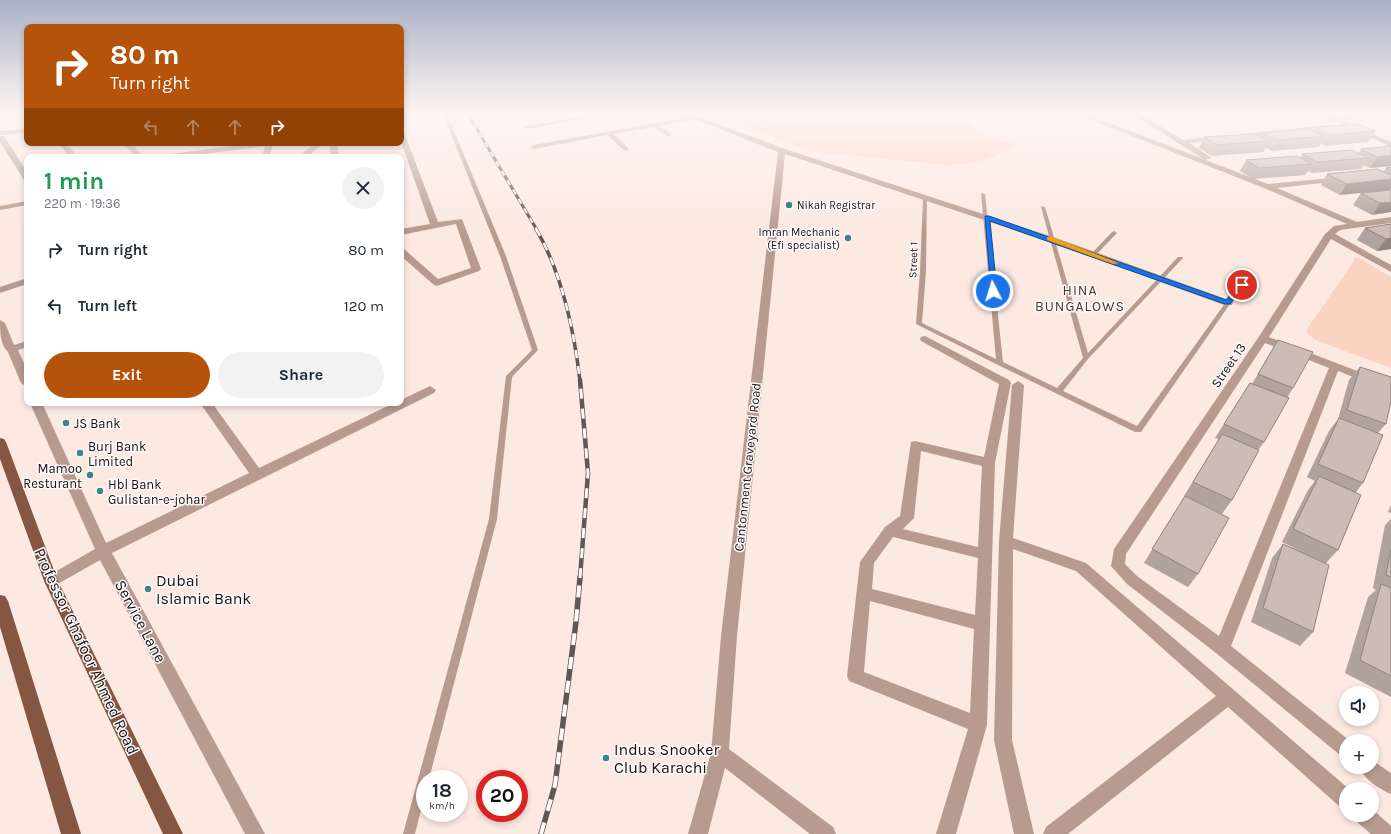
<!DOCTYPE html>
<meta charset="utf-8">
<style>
:root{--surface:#fff;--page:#f2f2f3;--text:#1f2937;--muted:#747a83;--accent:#b45309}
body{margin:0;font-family:Karla,sans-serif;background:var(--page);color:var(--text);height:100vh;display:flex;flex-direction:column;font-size:15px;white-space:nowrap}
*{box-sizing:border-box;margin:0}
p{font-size:13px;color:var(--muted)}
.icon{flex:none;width:22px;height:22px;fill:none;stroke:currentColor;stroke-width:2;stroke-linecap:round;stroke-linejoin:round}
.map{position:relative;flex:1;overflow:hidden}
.side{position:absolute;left:24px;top:154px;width:380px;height:252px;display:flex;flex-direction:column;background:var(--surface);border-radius:8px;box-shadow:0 2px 6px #0003}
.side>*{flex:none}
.banner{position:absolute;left:24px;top:24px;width:380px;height:122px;border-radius:8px;box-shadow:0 2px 6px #0003;background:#b45309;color:#fff;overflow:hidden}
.controls{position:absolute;left:1339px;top:686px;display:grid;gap:8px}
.controls a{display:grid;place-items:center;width:40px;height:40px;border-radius:50%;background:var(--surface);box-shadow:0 2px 6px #0003;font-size:20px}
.speed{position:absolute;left:416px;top:770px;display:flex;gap:8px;font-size:20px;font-weight:700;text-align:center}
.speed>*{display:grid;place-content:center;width:52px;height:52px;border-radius:50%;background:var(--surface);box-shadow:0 2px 6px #0003;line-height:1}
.speed small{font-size:10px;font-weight:400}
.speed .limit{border:6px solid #d22;background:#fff;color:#111}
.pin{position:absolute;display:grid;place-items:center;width:34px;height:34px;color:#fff;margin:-17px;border:2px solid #fff;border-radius:50%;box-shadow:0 1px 4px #0007}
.me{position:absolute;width:44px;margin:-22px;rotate:355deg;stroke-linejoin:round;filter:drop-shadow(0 0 3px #0008)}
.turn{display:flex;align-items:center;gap:14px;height:84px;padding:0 20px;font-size:18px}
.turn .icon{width:52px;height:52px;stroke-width:2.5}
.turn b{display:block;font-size:28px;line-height:34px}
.lanes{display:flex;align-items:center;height:38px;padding:0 20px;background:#0003;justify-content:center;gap:20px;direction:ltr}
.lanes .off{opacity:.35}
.round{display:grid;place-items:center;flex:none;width:42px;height:42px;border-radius:21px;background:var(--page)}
.headline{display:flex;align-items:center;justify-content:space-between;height:68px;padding:0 20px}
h1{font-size:24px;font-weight:700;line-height:30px;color:#1e9e55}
.action{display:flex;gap:8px;margin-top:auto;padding:8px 20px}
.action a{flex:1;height:46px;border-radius:24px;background:var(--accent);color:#fff;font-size:16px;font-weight:700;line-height:46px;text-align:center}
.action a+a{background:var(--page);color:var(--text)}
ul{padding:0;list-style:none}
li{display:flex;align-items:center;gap:12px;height:56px;padding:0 20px}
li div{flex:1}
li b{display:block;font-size:15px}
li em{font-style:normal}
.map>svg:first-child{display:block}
.green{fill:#fbd3c3}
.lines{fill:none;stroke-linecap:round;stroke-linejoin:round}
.lane{fill:#b79b90;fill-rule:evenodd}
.street{fill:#b79b90;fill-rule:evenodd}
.primary{fill:#855642;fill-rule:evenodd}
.rail-far3-casing{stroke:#605652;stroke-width:3}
.rail-far2-casing{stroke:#605652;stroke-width:3.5}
.rail-far1-casing{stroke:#605652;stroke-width:4.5}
.rail-casing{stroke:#605652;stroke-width:5.5}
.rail-far3{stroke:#fefaf9;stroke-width:2;stroke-dasharray:5.5;stroke-linecap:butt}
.rail-far2{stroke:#fefaf9;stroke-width:2.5;stroke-dasharray:8;stroke-linecap:butt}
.rail-far1{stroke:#fefaf9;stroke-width:3;stroke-dasharray:10;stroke-linecap:butt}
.rail{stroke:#fefaf9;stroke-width:4;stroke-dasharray:12;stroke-linecap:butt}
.wall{fill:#b0a29c}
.shaded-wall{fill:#90847f}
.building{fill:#cdbcb5;stroke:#90847f}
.route{fill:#1a73e8;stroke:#114b97}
.slow{fill:#f59e0b}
.poi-dot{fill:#3e8685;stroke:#fefaf9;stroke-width:1.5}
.labels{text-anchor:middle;stroke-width:3;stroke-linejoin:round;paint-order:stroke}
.far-poi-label{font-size:11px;fill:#181210;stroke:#fefaf9;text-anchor:start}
.far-street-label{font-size:11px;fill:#181210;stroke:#fefaf9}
.street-label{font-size:13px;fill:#181210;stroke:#fefaf9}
.poi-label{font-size:13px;fill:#181210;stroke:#fefaf9;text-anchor:start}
.neighbourhood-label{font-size:14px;letter-spacing:1px;fill:#473933;stroke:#fefaf9}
.near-poi-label{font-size:16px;fill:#181210;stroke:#fefaf9;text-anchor:start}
.near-street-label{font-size:16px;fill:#181210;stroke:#fefaf9}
</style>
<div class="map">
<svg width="1391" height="834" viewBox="0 0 1391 834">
<rect width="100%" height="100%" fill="#fce9e2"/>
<g class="green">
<path d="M713 114H957C967 117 970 124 977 130 988 139 1006 141 1019 145 996 158 972 165 946 165L809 151Z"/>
<polygon points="1354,257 1359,258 1391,277 1391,368 1315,340 1307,333 1307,329 1354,261"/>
</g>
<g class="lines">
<g class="lane">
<polygon points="443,114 447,114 506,256 538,350 512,377 497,519 429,779 425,779 425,794 415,834 403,834 489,519 506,376 532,350 500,256"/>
<polygon points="981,193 985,194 1003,362 1057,388 1083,358 1041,207 1041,206 1045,207 1088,353 1178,257 1182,257 1183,258 1088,359 1063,391 1137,426 1226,302 1240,284 1244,284 1245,285 1230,304 1141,432 1135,432 998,365 916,324 920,271 923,197 925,196 927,197 926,271 922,323 996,359"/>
<polygon points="1114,231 1117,233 1116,234 1095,256 1091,256 1091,254 1112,232"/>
</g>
<g class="street">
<polygon points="591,114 607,114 527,129 524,127"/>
<polygon points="683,114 697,116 785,149 1056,238 1232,301 1233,303 1232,305 1224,305 1050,242 785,154 737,636 729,749 833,827 836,834 810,834 725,768 708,834 688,834 711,753 721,636 778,152 694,119 660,126 671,134 671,136 669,137 653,127 614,134 629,149 625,151 607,135 534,149 530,147 534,145 687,117"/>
<path d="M1076 114H1086L1268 184 1343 177V181H1340L1277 188 1357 222 1391 217V223L1340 230 1335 234 1391 265V272L1331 239 1269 337 1391 384V392L1338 371 1231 646 1350 741H1346V758L1340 755 1216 653 1127 584 1111 566 1114 549 1258 338 1325 234 1334 226 1347 224 1264 188ZM1265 343 1329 368 1219 636 1137 576 1125 564 1126 554Z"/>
<polygon points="1132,114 1140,114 1183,140 1220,136 1224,138 1220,140 1189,143 1212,158 1205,160"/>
<polygon points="1320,114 1329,114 1391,142 1391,147"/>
<polygon points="1363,114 1391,114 1391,115 1343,120 1340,118 1343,116"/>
<polygon points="1329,125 1332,127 1331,128 1240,138 1236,136 1240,134"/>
<polygon points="27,129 27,133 0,135 0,131"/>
<polygon points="401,130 404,132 438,222 462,219 481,269 479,271 437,286 434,285 401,256 401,248 404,249 438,279 471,268 456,224 401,235 401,229 430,224 401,142"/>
<polygon points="0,136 4,136 27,172 27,180 24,180 0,142"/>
<polygon points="58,143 66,143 78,157 70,157"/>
<polygon points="123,143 131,143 144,157 136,157"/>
<polygon points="253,143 273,143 270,157 262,157 265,146 181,157 160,157 164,155"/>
<polygon points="315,143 324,143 307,157 298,157"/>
<polygon points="329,143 337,143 339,157 331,157"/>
<polygon points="27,201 27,205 0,210 0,206"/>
<polygon points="27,278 27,284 0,293 0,287"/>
<path d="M0 320 5 323 14 345 27 341V347L18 350 27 370V387L21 383 8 352C0 345 0 330 0 320Z"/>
<path d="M925 336 1009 380 1011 383 995 463 987 725 956 834H936L968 729 849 681 847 676 860 562 885 527 900 516 911 442 915 441 984 457 999 384 921 341 920 339 921 337ZM921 451 982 466 978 547 903 529 914 518ZM893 537 978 558 975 615 872 589 874 563ZM870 601 974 629 970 713 864 672Z"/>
<polygon points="1018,381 1024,385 1013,538 1086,563 1349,789 1346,789 1346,808 1339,806 1228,707 1068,834 1043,834 1046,827 1216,696 1076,571 1013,549 1012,740 1034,834 1014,834 994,740 999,541 1012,385"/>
<polygon points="430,386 436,390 434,393 112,553 265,834 245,834 100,560 56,585 51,587 46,585 44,581 46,577 95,549 30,403 42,403 106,543 249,473 200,403 212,403 259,468 394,403 401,403 401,400"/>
<path d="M1372 760 1391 773V794C1379 789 1364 779 1359 767H1372Z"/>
<polygon points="1372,809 1391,826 1391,834 1371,834 1357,822 1354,815 1372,815"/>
</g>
<g class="primary">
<polygon points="0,438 4,439 6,442 58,581 183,834 163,834 44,581 0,459"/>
<polygon points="0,595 5,596 8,601 81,834 61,834 0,627"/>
</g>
<g class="rail-far3-casing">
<polyline id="rail-far3" points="468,114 537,230"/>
</g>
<g class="rail-far2-casing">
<path id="rail-far2" d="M536 229C562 273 574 330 580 381"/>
</g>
<g class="rail-far1-casing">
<polyline id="rail-far1" points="580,578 588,473 580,380"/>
</g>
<g class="rail-casing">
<polyline id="rail" points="541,834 555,785 576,622 580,577"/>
</g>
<use href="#rail-far3" class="rail-far3"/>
<use href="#rail-far2" class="rail-far2"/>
<use href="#rail-far1" class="rail-far1"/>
<use href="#rail" class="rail"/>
</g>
<g class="wall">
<polygon points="1315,127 1375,131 1368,142 1325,146 1321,143 1319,147 1272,151 1266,148 1263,152 1212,156 1199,148 1204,137 1261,137 1263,133 1313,131"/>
<polygon points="1391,146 1391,166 1370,168 1364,165 1361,169 1312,173 1308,171 1305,175 1253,179 1240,171 1246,160 1300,158 1302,154 1359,153 1361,149"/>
<polygon points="1391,167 1391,188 1372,215 1353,205 1361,193 1365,192 1340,195 1321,185 1327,174 1383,172 1386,168"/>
<polygon points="1391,224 1391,249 1377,251 1357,240 1365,228"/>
<polygon points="1278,340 1293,388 1287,398 1264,442 1258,450 1232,500 1222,514 1184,496 1219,439 1215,438 1250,383 1252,384"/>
<polygon points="1360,367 1386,424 1378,433 1363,483 1356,492 1338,550 1326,563 1313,632 1300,646 1251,622 1272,558 1283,544 1302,552 1282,542 1308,490 1315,481 1307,477 1329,431 1338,419 1349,380"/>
<polygon points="1391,505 1391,513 1388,512"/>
<polygon points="1176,510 1198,574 1188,587 1144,563"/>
<polygon points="1391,519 1391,697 1345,673 1368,597 1376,590 1373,588 1385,525"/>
</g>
<g class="shaded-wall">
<polygon points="1391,155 1391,166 1370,168 1377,157"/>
<polygon points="1391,179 1391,188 1390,190 1340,195 1347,184"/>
<polygon points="1391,202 1391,212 1372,215 1380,203"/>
<polygon points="1391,238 1391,249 1377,251 1386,239"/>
</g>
<g class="building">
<polygon points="1358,124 1375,131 1331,135 1315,127"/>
<polygon points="1309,129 1325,136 1277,140 1263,133"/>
<polygon points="1255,134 1269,141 1217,145 1204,137"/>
<polygon points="1391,146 1391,155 1377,157 1361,149"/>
<polygon points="1352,150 1368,158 1318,162 1302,154"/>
<polygon points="1297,156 1311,164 1259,168 1246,160"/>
<polygon points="1391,167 1391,170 1386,168"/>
<polygon points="1377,169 1391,175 1391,179 1347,184 1327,174"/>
<polygon points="1391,190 1391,202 1380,203 1361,193"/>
<polygon points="1391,224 1391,238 1386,239 1365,228"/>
<polygon points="1278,340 1313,352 1293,388 1258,374"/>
<polygon points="1360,367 1391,377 1391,401 1386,424 1347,410"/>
<polygon points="1250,383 1289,398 1264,442 1224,424"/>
<polygon points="1339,418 1383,435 1363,483 1318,464"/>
<polygon points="1222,434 1259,450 1232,500 1193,482"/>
<polygon points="1319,476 1361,495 1338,550 1293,529"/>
<polygon points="1185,496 1229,518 1198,574 1152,549"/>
<polygon points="1283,544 1329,565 1313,632 1263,608"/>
<polygon points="1391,549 1391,577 1386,575"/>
<polygon points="1381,584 1391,588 1391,676 1360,660"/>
</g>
<linearGradient id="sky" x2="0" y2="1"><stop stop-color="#aab2c7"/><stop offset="0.49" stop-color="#fef5f2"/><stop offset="1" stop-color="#fef5f2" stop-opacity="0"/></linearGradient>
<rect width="1391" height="231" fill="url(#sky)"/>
<polygon class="route" points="985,216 989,216 1226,300 1240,283 1246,285 1230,304 1225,304 990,221 997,291 991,292"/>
<polygon class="slow" points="1047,237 1052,237 1119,263 1113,264 1047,240"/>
<g class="poi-dot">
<circle cx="789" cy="205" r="4"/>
<circle cx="848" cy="238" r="4"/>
<circle cx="66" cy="423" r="4"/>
<circle cx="80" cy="453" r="4"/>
<circle cx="90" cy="475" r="4"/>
<circle cx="100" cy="491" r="4"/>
<circle cx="148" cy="589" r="4"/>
<circle cx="606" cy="758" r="4"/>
</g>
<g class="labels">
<g class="far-poi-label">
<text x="797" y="209">Nikah Registrar</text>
<text x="840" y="236" text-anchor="end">Imran Mechanic<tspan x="840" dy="13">(Efi specialist)</tspan></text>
</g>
<g class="far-street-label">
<text transform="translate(913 260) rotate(-88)" y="4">Street 1</text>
</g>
<g class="street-label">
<text transform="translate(1228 365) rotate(-56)" y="5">Street 13</text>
<text transform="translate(747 467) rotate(-84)" y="5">Cantonment Graveyard Road</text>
</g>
<g class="poi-label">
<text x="74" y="428">JS Bank</text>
<text x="88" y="451">Burj Bank<tspan x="88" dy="15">Limited</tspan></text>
<text x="82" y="473" text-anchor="end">Mamoo<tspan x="82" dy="15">Resturant</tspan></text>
<text x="108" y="489">Hbl Bank<tspan x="108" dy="15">Gulistan-e-johar</tspan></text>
</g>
<g class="neighbourhood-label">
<text x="1080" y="295">HINA<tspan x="1080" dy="16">BUNGALOWS</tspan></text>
</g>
<g class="near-poi-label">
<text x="156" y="586">Dubai<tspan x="156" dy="18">Islamic Bank</tspan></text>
<text x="614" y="755">Indus Snooker<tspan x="614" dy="18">Club Karachi</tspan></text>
</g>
<g class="near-street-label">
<text transform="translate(141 621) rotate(62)" y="6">Service Lane</text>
<text transform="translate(87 651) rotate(65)" y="6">Professor Ghafoor Ahmed Road</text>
</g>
</g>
</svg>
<div class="controls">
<a><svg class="icon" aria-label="sound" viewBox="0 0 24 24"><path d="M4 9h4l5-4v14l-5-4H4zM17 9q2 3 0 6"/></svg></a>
<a>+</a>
<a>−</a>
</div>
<div class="speed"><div>18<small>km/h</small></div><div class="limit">20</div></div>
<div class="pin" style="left:1242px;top:285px;background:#d93025"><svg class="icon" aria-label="arrive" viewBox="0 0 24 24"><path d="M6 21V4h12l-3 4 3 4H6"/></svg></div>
<svg class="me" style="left:993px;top:291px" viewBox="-20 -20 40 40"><circle r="17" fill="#1a73e8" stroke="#fff" stroke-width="3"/><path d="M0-11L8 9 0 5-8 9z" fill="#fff"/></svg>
<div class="banner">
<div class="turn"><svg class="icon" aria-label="right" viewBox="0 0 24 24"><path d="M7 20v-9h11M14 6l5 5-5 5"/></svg><div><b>80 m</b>Turn right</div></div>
<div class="lanes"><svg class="icon off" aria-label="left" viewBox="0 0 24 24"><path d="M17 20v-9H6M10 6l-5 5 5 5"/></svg><svg class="icon off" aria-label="ahead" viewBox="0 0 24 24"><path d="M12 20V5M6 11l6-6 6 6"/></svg><svg class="icon off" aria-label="ahead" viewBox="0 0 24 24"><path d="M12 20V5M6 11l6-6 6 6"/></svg><svg class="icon" aria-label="right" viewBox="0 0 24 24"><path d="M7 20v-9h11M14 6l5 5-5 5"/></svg></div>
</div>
<section class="side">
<div class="headline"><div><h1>1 min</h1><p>220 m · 19:36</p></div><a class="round"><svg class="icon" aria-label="close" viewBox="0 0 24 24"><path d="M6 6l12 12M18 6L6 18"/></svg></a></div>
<ul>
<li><svg class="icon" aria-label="right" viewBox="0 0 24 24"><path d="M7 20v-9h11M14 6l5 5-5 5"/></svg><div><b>Turn right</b></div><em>80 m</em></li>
<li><svg class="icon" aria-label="left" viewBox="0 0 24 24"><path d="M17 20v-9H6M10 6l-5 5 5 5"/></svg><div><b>Turn left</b></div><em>120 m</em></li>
</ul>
<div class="action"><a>Exit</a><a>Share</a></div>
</section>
</div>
